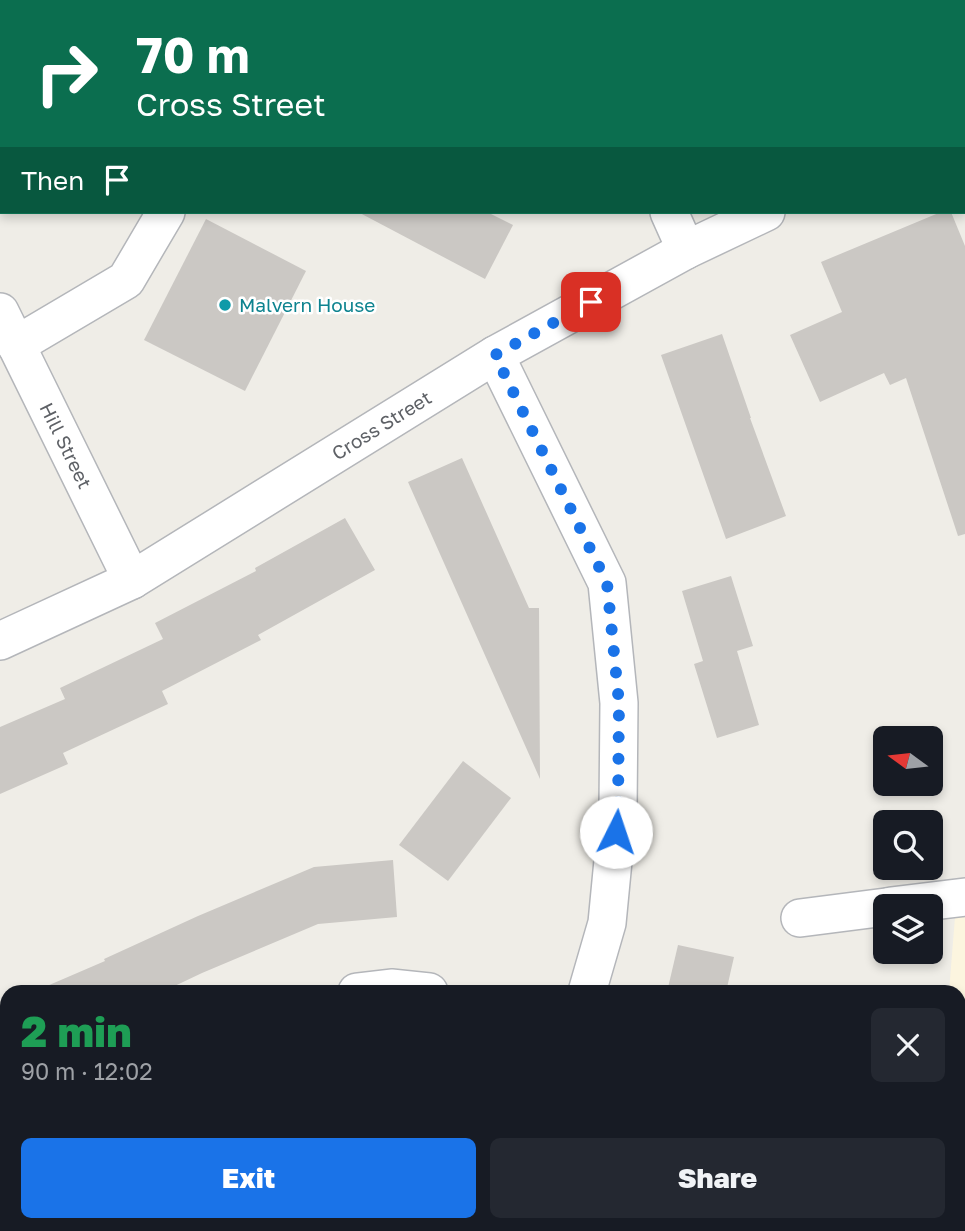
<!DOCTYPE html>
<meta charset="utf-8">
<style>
:root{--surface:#171b24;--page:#242831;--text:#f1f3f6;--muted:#9ea1a6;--accent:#1a73e8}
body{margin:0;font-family:"Golos Text",sans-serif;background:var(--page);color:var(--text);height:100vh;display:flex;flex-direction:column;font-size:26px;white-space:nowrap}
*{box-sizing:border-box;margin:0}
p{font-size:23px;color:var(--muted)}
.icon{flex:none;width:38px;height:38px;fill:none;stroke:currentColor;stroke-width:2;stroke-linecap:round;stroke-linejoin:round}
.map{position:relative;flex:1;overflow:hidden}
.panel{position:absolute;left:0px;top:985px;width:966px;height:247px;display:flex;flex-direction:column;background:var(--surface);border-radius:21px 21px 0 0;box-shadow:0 4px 10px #0003}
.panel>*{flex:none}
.hud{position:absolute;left:0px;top:0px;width:966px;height:214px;box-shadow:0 4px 10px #0003;background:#0b6e4f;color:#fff;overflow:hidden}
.needle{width:46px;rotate:285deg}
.controls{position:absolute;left:873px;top:726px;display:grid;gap:14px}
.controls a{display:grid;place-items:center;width:70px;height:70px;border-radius:10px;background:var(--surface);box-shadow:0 4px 10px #0003;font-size:35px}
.pin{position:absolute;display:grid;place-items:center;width:60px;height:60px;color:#fff;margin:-30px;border-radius:14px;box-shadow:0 4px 10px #0006}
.me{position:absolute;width:77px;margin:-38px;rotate:4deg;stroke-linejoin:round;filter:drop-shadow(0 0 5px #0008)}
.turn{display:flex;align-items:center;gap:24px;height:147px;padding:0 21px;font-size:32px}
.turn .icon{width:91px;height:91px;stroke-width:2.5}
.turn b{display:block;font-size:49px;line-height:60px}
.then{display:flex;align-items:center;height:66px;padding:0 21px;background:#0003;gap:14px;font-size:26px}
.round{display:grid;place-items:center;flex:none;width:74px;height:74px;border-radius:10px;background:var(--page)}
.summary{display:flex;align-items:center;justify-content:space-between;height:119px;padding:0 21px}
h1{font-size:42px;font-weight:800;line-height:52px;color:#1e9e55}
.primary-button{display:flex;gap:14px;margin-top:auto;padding:14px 21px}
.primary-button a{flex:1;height:80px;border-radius:10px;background:var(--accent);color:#fff;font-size:28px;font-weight:800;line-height:80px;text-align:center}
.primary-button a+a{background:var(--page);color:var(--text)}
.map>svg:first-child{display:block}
.commercial{fill:#fcf5df}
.building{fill:#cbc8c4}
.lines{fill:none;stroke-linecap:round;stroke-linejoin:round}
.minor-casing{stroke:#b4b6ba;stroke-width:40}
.secondary-casing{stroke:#b3b5ba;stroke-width:42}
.path{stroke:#9ec6aa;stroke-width:4.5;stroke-dasharray:7 3.5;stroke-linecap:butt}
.minor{stroke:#fff;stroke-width:37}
.secondary{stroke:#fff;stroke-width:38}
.route{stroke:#1a73e8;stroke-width:12;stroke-dasharray:0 21.6}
.culture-dot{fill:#0f9aa8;stroke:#fff;stroke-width:2.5}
.labels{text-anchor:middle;stroke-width:5;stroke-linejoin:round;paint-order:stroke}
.culture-label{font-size:19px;fill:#0d838f;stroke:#fff;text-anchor:start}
.street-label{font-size:19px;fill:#5e6166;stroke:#fff}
</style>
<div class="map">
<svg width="965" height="1231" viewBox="0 0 965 1231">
<rect width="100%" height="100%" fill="#efede7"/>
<polygon class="commercial" points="965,916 965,1231 918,1231 919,1225 959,1225 959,992 949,992 955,917"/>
<g class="building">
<polygon points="358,212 487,212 513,225 485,279"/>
<polygon points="941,212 951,212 965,246 965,534 958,536 906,378 890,385 884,373 820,402 790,335 842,312 821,262"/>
<polygon points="206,219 306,271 245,391 144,340"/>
<polygon points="722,334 751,418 750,418 786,516 726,539 661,355"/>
<polygon points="462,458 529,608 539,608 540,779 408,482"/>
<polygon points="345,518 375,570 258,635 261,640 162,691 168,704 63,753 68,764 0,794 0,727 65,699 60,688 163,639 155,623 256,571 255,568"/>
<polygon points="731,576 753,646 737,651 759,725 717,738 694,664 703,661 682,591"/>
<polygon points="463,761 511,798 448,881 399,845"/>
<polygon points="393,860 397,917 318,924 202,973 162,992 33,992 105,961 104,959 198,916 314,867"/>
<polygon points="678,945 734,957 726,992 667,992"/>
</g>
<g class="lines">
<g class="minor-casing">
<g id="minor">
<polyline points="124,2 125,0"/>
<polyline points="287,2 288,0"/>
<polyline points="964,115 965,115"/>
<polyline points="0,142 2,141"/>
<polyline points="669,212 686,250"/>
<path id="s1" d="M0 312 132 580"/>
<polyline points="16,345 126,280 166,212"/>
<polyline points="495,355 607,583 619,703 618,809 607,923 587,992"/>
<path id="s2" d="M0 641 132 580 495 355 686 250 766 212"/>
<polyline points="891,906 965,897"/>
<polyline points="800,918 886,907"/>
<polyline points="357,992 391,988 429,992"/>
<polyline points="0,1167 7,1163"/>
<polyline points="509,1231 511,1225"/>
</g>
</g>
<g class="secondary-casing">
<g id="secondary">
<polyline points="922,0 923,2"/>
<polyline points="964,92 965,94"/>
</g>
</g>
<polyline class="path" points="414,0 416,2"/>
<use href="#minor" class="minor"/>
<use href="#secondary" class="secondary"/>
</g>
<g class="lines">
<polyline class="route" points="591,302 495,355 607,583 619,703 618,809 616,832"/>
</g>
<circle class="culture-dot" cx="225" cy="305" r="7"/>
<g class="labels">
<g class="culture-label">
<text x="239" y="312">Malvern House</text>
</g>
<g class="street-label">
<text dy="7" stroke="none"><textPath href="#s2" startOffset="439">Cross Street</textPath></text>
<text dy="7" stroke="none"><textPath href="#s1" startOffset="149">Hill Street</textPath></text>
</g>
</g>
</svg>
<div class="controls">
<a><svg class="needle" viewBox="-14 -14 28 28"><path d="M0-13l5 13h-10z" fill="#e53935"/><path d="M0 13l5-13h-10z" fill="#9ea1a6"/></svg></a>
<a><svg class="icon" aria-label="search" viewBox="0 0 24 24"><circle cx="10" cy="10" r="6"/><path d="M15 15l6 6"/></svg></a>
<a><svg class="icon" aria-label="layers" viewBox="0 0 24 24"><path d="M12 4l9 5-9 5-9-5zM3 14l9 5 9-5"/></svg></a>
</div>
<div class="pin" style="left:591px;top:302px;background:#d93025"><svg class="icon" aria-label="arrive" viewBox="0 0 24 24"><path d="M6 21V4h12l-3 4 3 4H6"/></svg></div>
<svg class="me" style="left:616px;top:832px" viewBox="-20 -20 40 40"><circle r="19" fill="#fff"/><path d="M0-13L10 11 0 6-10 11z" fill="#1a73e8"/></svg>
<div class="hud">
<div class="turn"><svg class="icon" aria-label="right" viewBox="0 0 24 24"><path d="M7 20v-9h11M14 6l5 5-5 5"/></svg><div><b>70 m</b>Cross Street</div></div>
<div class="then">Then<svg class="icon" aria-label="arrive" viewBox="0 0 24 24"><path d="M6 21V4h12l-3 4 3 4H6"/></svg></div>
</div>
<section class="panel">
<div class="summary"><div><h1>2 min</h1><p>90 m · 12:02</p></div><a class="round"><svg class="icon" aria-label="close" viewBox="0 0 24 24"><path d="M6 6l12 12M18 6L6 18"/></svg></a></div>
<div class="primary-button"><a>Exit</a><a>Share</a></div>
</section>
</div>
